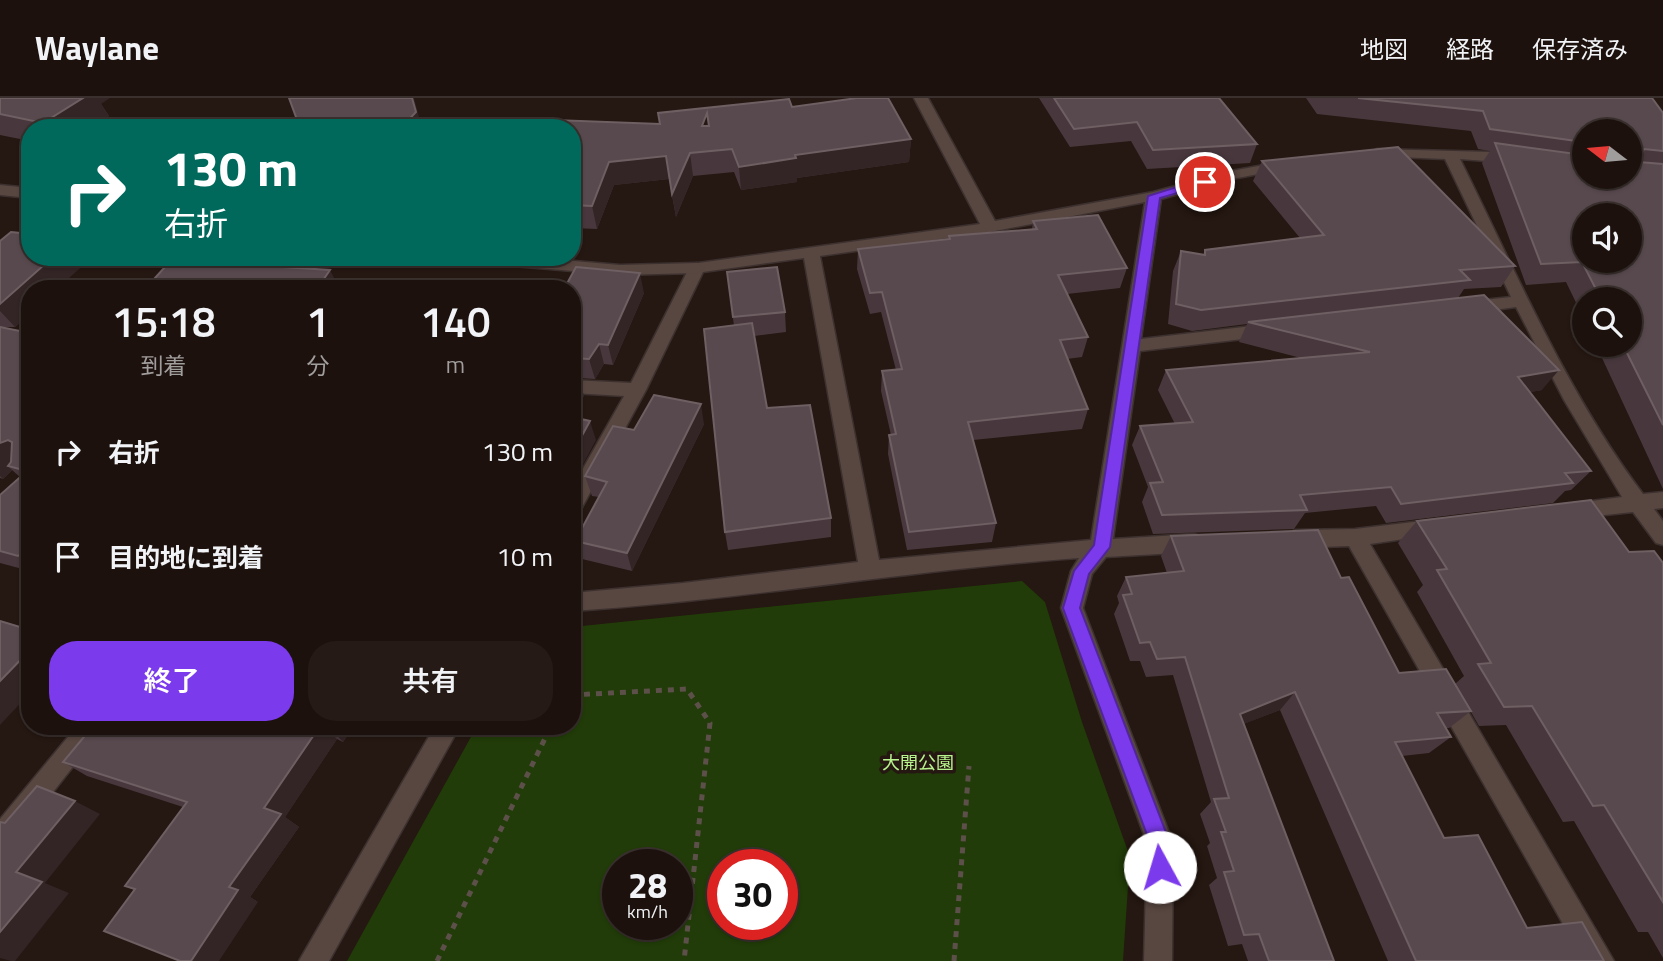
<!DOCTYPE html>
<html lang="ja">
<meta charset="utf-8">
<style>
:root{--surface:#1c110d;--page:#251a16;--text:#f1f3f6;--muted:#a09d9d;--line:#3a312e;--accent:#7c3aed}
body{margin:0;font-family:"Titillium Web","Noto Sans JP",sans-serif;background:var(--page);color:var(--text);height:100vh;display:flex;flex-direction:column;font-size:26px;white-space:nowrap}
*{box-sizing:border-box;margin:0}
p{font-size:23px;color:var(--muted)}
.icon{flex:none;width:38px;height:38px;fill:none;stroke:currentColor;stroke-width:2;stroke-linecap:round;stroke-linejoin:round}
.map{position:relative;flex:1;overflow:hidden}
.panel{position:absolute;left:21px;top:182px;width:560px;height:455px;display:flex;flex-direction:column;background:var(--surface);border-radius:28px;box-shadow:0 2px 5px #0004,0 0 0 2px var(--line)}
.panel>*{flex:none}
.banner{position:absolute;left:21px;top:21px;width:560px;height:147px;border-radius:28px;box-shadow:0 2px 5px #0004,0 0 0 2px var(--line);background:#00695c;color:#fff;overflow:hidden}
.needle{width:46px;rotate:286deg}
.controls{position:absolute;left:1572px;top:21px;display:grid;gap:14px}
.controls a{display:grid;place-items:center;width:70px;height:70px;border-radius:50%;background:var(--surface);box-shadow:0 2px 5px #0004,0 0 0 2px var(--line);font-size:35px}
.speed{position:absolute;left:602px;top:751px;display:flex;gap:14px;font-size:35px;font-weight:700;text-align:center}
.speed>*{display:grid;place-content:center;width:91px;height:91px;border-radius:50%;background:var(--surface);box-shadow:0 2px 5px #0004,0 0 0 2px var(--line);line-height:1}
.speed small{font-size:18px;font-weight:400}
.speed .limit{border:10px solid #d22;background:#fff;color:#111}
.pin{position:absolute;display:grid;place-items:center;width:60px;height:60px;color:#fff;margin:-30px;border:4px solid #fff;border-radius:50%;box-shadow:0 2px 7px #0007}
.me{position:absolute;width:77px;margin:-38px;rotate:354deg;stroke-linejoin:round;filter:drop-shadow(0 0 5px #0008)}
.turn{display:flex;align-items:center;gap:24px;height:147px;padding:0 28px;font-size:32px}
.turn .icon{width:91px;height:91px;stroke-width:2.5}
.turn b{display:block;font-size:49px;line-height:60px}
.eta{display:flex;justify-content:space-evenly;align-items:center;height:119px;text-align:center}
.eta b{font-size:42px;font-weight:600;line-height:49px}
.action{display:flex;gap:14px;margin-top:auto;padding:14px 28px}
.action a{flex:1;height:80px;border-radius:28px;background:var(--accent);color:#fff;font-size:28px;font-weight:600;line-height:80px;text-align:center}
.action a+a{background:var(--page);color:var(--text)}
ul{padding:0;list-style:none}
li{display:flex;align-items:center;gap:21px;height:105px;padding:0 28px}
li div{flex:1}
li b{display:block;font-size:26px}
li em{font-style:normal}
header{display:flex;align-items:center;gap:42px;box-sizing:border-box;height:98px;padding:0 35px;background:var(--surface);border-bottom:2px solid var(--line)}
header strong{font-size:33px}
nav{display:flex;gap:38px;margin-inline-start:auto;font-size:24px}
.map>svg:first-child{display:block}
.green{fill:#213c08;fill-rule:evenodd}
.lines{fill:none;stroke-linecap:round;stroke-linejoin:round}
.street-casing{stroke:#3c312f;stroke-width:3}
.secondary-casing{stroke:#3c312f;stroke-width:3}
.path{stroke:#5d504b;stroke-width:5;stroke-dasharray:6 6;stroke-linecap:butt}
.street{fill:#584640;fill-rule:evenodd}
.secondary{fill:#584640;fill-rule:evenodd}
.wall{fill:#48383e;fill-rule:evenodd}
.shaded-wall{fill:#332425}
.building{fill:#58494e;stroke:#6e5f63;stroke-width:2;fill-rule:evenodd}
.route{fill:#7c3aed;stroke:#51269a;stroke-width:2}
.labels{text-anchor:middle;stroke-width:7;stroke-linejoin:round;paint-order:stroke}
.park-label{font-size:18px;fill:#b8f48d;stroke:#251711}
</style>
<header>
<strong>Waylane</strong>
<nav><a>地図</a><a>経路</a><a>保存済み</a></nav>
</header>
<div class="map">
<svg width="1663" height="863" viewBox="0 0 1663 863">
<rect width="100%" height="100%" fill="#251711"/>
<path class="green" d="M1022 483 1045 504 1082 624 1130 759 1123 863H347L477 628H572V529ZM618 766H677V826H618ZM723 766H782V826H723Z"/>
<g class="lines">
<g class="street-casing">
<g id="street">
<path d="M914 0H928L995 123 1153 94 1231 73 1286 63 1293 67 1291 70 1232 81 1161 101 1141 241 1269 226 1278 232 1269 238 1140 253 1113 441 1194 436 1202 439 1205 445 1202 451 1194 454 1106 459 1092 476 1083 510 1173 745 1172 863H1144L1147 745 1061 510 1071 473 1079 460C910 472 742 502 572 513V495L683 485 858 464 804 160 703 174 646 292 579 415 572 417V390L624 298 572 295V282L631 285 691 166 980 126ZM1145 104 1091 442 879 462 820 158 990 134Z"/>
<path d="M1377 51 1492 54 1517 58 1519 61 1512 65 1460 61C1516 174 1567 295 1643 396L1663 394V410L1654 411 1663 423V447L1656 445 1633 414 1568 421 1561 419 1558 413 1561 407 1622 399 1564 302 1516 209 1465 216 1456 210 1465 204 1511 199 1445 61 1372 58 1370 55Z"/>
<polygon points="1438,421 1445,423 1448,429 1445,435 1370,446 1614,863 1584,863 1349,448 1296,450 1289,447 1285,441 1289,435 1296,432 1355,431"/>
<polygon points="77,628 105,628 9,750 0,754 0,721"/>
<polygon points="435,628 460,628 329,863 299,863"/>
</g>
</g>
<g class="secondary-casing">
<g id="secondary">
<polygon points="0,87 30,90 30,100 0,97"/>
<polygon points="457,159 528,159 620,167 697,165 705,170 697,175 620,177 465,164"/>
</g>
</g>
<g class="path">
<polyline points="572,597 687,591 710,625 684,863"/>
<polyline points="437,863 551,628"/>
<polyline points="954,863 969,668"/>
</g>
<use href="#street" class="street"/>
<use href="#secondary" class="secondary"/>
</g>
<g class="wall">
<polygon points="0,0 101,6 109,18 91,30 30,30 30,43 0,37"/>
<polygon points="1039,0 1219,0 1257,46 1250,65 1147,71 1131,43 1070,49"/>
<path d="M1306 0H1652L1663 15V391L1596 247H1629V201H1584V221L1566 184 1526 187 1482 65 1490 53 1478 51 1471 33 1317 16ZM1584 33H1629L1584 79Z"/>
<path d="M792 9 911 41 909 64 797 80V84L741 92 734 74 693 78 676 119 669 81 614 87 597 131 572 130V30L660 26 658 15ZM707 15 709 28H702Z"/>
<polygon points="1262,63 1515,168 1501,189 1464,191 1458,200 1542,292 1530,294 1591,373 1571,392 1565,393 1553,405 1386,425 1376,408 1305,415 1294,431 1153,436 1142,404 1148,389 1132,347 1140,328 1175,326 1158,292 1166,272 1301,260 1239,244 1247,226 1192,233 1168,226 1173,173 1181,153 1203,157 1205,152 1300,140 1253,83"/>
<polygon points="1033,123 1127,170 1120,190 1067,196 1088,239 1082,259 1067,261 1088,311 1082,331 973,342 996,425 992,444 907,452 888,356 889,337 891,337 881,293 882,273 896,272 881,214 870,216 857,171 858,151 949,141 949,138 1032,131"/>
<polygon points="0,143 30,159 87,159 89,162 30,191 30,216 15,229 1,229 30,235 30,473 0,465 0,397 20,379 12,372 3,381 0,380"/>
<polygon points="727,174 785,214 786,234 754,238 767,310 831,420 831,439 728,452 725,434 734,228"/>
<polygon points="572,191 644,195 613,267 604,266 595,281 578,280 584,298 572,316"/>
<polygon points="704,326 632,473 582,461 575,443 599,399 592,398 585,378 634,332"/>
<polygon points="1417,423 1629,454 1663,465 1663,860 1648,834 1638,834 1574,723 1563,724 1506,627 1479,628 1455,586 1464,578 1417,494 1423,487 1398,445"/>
<polygon points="1171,438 1341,480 1399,575 1471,613 1449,630 1446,630 1451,639 1429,655 1402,658 1444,740 1527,830 1604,863 1388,863 1280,612 1243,626 1334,863 1248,863 1242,846 1228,848 1209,787 1217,780 1207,748 1210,745 1200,716 1211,704 1173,577 1146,579 1140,563 1130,563 1114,516 1119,505 1117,498 1126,479 1167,475 1161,458"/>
<polygon points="93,628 354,628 343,644 337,641 285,719 299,729 250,799 258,804 134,792 125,788 183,709 87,678 63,664"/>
</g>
<g class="shaded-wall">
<polygon points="79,0 110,0 101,6 109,18 91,30 47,30 43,25"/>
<polygon points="412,0 414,0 422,30 401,30"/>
<polygon points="911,41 909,64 797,80 797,84 741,92 739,69 795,57"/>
<polygon points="690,55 693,78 676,119 672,96"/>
<polygon points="666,58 669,81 614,87 597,131 592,108 609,64"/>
<polygon points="53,159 87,159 89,162 57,191 30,191 30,216 15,229 0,213 0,206"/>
<polygon points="238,160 251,180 233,166"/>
<polygon points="330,172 340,191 317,191"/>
<polygon points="640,175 644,195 613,267 608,247"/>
<polygon points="599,246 604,266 595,281 589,261"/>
<polygon points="1559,272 1542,292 1502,299 1518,279"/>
<polygon points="578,279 584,298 572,316 572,287"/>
<polygon points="701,306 704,326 632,473 627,455"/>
<polygon points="590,323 596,342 572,387 572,356"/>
<polygon points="8,342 29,361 8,368 12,372 3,381 0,378 0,345"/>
<polygon points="30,448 30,468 18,458"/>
<polygon points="30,552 30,595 0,627 0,583"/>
<polygon points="1295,594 1280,612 1226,633 1240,616"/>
<polygon points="320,628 324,628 337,641 285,719 299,729 250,799 258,804 219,863 191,863 229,789 264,710"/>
<polygon points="328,628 354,628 343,644"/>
<polygon points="75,703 100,716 45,785 69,795 15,863 11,863 0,860 0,834 16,774"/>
</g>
<g class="building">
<polygon points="0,0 83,0 43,25 0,16"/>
<polygon points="289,0 412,0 416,14 401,30 300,30"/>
<path d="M857 0H888L911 41 795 57 796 60 739 69 732 51 690 55 672 96 666 58 609 64 592 108 572 107V30H550L554 22 660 26 658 15 789 1 792 9ZM707 15 709 28H702Z"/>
<polygon points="1054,0 1219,0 1257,46 1153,52 1137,24 1074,31"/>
<path d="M1358 0H1652L1663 15V53L1644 51 1642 56 1635 59 1639 64 1663 66V327L1623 247H1629V201H1601L1582 164 1541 166 1495 45 1584 57V79H1629V33H1584V44L1490 31 1483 13ZM1584 117H1629V163H1584Z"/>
<polygon points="1398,49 1515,168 1460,172 1470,182 1201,212 1176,206 1181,153 1205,157 1205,152 1324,137 1262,63"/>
<polygon points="1098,117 1127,170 1058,177 1088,239 1060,242 1088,311 968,324 996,425 909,434 889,337 896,336 882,273 902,271 882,194 870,195 858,151 950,141 949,138 1037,131 1033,123"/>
<polygon points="11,134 30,136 30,159 53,159 0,206 0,143"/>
<polygon points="174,159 228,159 238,160 233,166 330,172 317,191 145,191"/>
<polygon points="576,169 640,175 608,247 599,246 589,261 572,260 572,191 564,191"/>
<polygon points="777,169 785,214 733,219 727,174"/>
<polygon points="1484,197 1559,272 1518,279 1591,373 1565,375 1573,385 1401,406 1391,389 1300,397 1307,412 1162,417 1150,385 1163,384 1140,328 1193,324 1166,272 1370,254 1248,224"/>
<polygon points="752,225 767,310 810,307 831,420 725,434 704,231"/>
<polygon points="0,229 30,235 30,448 18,458 0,453 0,397 27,373 8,368 11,364 12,344 8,342 0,345"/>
<polygon points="572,278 578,279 572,287"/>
<polygon points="654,297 701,306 627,455 575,443 607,384 585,378 613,328 634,332"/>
<polygon points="572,319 590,323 572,356"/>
<polygon points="1591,402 1629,454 1654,453 1663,465 1663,804 1604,707 1593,708 1532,608 1504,609 1478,566 1491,565 1437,472 1447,471 1417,423"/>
<polygon points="1318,432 1341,480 1349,479 1399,575 1446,571 1471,613 1437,615 1451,639 1395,644 1444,740 1478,737 1527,830 1582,824 1604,863 1416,863 1295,594 1240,616 1334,863 1269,863 1259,836 1244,837 1224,774 1234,773 1221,734 1226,734 1214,701 1229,700 1185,559 1157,561 1150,544 1140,545 1123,497 1132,496 1126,479 1184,473 1171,438"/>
<polygon points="0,523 30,532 30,552 0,583"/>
<polygon points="93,628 320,628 264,710 281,716 229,789 238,792 191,863 180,863 104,833 135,791 125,788 187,704 63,664"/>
<polygon points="37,688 75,703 16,774 42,784 0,834 0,724 5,725"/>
</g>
<polygon class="route" points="1205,80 1209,81 1209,86 1160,100 1110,449 1089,476 1080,510 1170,745 1170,769 1167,776 1160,779 1152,776 1149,769 1150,745 1063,510 1074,473 1094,447 1148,98"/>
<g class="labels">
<g class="park-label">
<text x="918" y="671">大開公園</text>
</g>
</g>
</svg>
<div class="controls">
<a><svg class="needle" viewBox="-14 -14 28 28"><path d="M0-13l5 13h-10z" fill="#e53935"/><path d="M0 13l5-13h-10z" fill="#a09d9d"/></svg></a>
<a><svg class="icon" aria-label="sound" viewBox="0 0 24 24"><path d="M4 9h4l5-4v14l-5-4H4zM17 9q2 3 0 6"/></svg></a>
<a><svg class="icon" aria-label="search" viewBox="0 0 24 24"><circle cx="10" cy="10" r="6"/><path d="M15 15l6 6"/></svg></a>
</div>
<div class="speed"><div>28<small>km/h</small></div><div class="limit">30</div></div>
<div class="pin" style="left:1205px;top:84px;background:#d93025"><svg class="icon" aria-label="arrive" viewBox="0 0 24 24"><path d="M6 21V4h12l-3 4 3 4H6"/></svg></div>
<svg class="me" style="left:1160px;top:769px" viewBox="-20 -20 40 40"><circle r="19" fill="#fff"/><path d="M0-13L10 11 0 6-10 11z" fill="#7c3aed"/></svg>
<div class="banner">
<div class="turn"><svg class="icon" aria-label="right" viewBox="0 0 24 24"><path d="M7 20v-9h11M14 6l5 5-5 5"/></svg><div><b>130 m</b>右折</div></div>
</div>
<section class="panel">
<div class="eta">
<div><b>15:18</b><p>到着</p></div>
<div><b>1</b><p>分</p></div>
<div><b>140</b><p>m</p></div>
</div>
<ul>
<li><svg class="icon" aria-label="right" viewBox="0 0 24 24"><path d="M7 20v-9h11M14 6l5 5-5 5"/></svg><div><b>右折</b></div><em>130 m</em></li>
<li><svg class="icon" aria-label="arrive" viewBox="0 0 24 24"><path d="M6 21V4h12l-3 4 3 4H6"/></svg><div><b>目的地に到着</b></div><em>10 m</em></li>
</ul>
<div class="action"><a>終了</a><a>共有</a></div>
</section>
</div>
